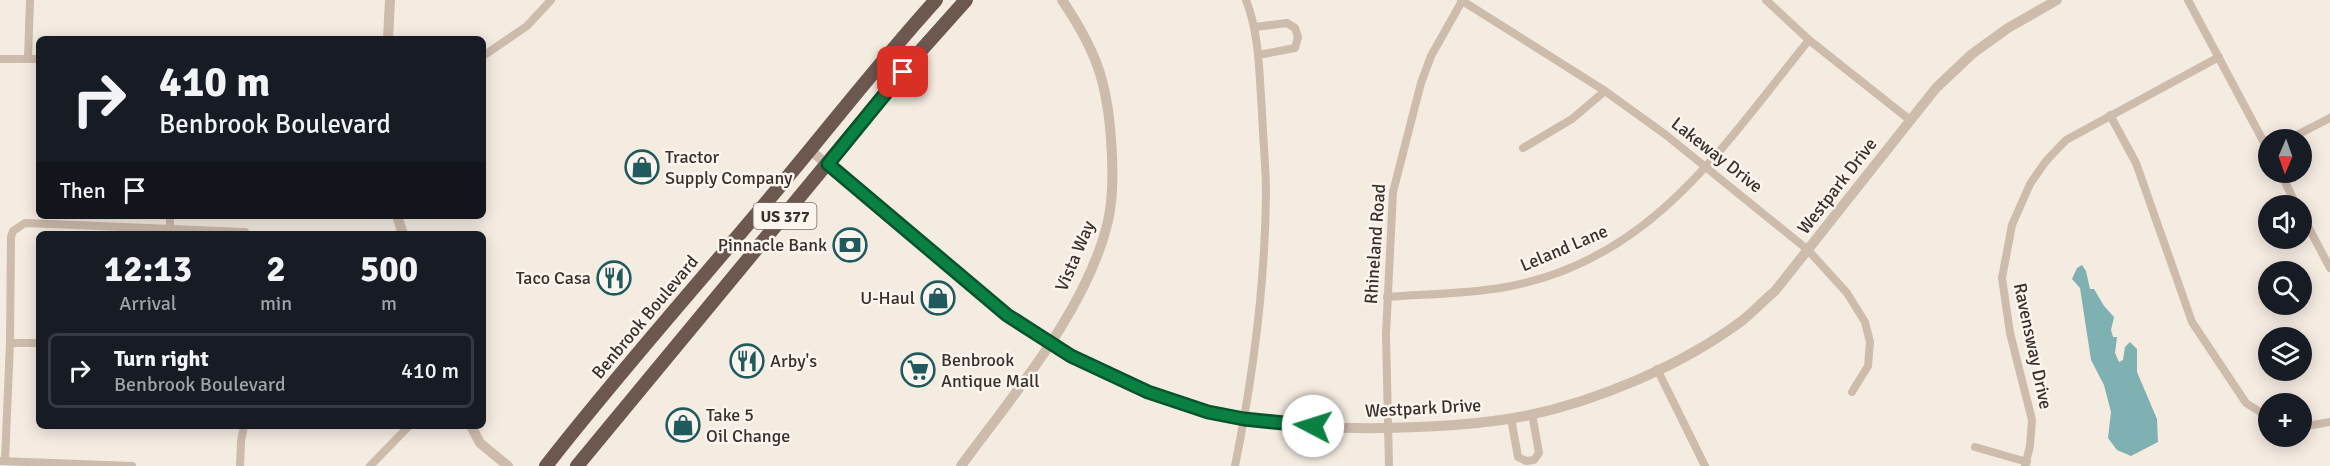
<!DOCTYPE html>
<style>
:root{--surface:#171b24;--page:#242831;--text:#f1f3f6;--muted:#9ea1a6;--line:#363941}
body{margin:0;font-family:Signika,sans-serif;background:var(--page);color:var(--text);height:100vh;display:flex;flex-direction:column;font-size:22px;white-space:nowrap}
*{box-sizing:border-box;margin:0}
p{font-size:20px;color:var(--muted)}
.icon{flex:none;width:33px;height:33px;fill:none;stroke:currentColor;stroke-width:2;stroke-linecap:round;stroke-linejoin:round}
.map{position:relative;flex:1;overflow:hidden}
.drawer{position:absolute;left:36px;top:231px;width:450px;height:198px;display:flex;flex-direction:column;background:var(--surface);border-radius:9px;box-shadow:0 3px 15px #0003}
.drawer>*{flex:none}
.guide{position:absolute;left:36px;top:36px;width:450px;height:183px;border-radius:9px;box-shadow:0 3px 15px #0003;background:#171b24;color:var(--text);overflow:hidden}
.needle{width:39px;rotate:182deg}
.controls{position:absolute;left:2258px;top:129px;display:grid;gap:12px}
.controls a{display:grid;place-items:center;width:54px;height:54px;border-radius:50%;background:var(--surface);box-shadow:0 3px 15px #0003;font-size:30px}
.pin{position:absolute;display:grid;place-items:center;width:51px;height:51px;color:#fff;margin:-26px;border-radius:12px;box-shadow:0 3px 9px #0006}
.me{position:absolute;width:66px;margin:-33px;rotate:275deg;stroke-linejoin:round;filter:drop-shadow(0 0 4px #0008)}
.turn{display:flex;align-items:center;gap:21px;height:126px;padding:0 24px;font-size:27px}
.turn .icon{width:78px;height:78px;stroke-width:2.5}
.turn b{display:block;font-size:42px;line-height:51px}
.then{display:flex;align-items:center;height:57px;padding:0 24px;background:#0003;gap:12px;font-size:22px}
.eta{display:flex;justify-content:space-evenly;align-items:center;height:102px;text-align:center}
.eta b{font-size:36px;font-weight:700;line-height:42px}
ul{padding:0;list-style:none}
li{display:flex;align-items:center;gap:18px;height:75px;margin:0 12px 9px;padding:0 12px;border:3px solid var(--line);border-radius:9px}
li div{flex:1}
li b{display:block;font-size:22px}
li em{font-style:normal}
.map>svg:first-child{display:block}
.water{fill:#7fb0b2}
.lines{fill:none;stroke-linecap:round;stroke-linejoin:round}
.minor{stroke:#cdbbac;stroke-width:8}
.tertiary{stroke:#cdbbac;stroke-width:10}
.trunk{stroke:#6c584f;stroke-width:14}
.route-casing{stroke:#07532c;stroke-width:15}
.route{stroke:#0b8043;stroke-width:10}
.labels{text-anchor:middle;stroke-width:5;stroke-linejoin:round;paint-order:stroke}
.shield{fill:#fbf5ee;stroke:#756b66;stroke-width:1.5}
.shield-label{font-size:16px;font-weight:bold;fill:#3b302b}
.street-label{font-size:18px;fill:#3b302b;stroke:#fbf5ee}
.poi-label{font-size:18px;fill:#3b302b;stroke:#fbf5ee;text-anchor:start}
</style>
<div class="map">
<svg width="2330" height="466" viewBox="0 0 2330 466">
<rect width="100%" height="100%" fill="#f4ebe1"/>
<polygon class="water" points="2082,265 2086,271 2090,289 2094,289 2104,306 2114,317 2111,330 2113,337 2117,337 2115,353 2119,362 2123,360 2125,347 2130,342 2137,349 2137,372 2157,419 2158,442 2131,456 2117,450 2108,438 2111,412 2104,385 2091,360 2080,288 2072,279 2077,268"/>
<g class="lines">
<g class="minor">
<polyline points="1461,0 1605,91 1666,135 1808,250 1847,293 1865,322 1870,342 1868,366 1852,392"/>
<polyline points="1766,0 1809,40 1910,120"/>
<polyline points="2188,0 2268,150"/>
<polyline points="1255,27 1287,23 1295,28 1298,37 1295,48 1258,55"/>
<polyline points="483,56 527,26 551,0"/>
<polyline points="0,59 39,59"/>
<polyline points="28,59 30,0"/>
<polyline points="2110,115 2136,163 2192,322 2246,403 2268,417"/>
<polyline points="2287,140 2330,118"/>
<polyline points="1523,148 1572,119 1605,91"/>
<polyline points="2280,172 2297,206"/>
<polyline points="2301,213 2330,268"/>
<polyline points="170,229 170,216"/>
<path d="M1387 297C1427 294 1467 294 1506 287 1651 261 1723 146 1809 40"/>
<polyline points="10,343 39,343"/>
<polyline points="1657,369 1705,466"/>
<polyline points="1511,418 1518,457 1526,461 1534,460 1539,453 1532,414"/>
<polyline points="2301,427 2330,422"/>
<polyline points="1975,447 2027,462"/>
<polyline points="0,461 132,466"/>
<polyline points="5,461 10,343 11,237 13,231 25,223 245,232"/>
<polyline points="240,466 241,441 244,426"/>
<polyline points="370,466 409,426"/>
<path d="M1235 466C1253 377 1265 285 1266 194 1266 167 1263 140 1262 112 1259 74 1260 36 1246 0"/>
<polyline points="1389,466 1386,334 1393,192 1421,83 1431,56 1462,1"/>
<polyline points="2025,466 2030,446 2032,420 2010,333 2002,278 2012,225 2030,184 2046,161 2066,140 2219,57"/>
</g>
<g class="tertiary">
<polyline points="388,39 390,0"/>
<path d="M810 150C856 188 902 227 948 265 987 298 1025 330 1070 356 1168 411 1273 430 1384 428 1431 427 1478 425 1525 416 1598 401 1683 365 1743 320 1754 311 1764 300 1775 291L1936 88 1972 54 2008 28 2057 0"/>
<polyline points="397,216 403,234"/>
<polyline points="471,426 480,443 508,466"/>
<path d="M961 466C1013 395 1088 308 1108 221 1114 195 1113 166 1111 139 1107 80 1095 49 1062 0"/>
</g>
<g class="trunk">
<path d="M546 466C616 376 691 292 764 205 822 137 876 66 936 0"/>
<polyline points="577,466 916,56 966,0"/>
</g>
</g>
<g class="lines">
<g class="route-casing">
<polyline id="route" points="903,72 828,164 1007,315 1071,356 1148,392 1208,412 1244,419 1313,426"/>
</g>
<use href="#route" class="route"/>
</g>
<defs>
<g id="shop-ring" transform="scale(1.725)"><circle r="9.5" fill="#fbf5ee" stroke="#1f5a5e" stroke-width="1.5"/><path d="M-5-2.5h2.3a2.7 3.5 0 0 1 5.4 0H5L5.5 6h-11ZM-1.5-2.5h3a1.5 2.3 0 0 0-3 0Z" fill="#1f5a5e"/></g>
<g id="bank-ring" transform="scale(1.725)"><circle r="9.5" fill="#fbf5ee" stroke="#1f5a5e" stroke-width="1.5"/><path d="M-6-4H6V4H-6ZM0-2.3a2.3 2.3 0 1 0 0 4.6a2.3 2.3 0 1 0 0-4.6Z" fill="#1f5a5e"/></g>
<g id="restaurant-ring" transform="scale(1.725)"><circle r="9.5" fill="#fbf5ee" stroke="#1f5a5e" stroke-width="1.5"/><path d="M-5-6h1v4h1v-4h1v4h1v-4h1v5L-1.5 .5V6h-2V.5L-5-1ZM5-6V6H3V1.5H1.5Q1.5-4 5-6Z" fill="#1f5a5e"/></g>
<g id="supermarket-ring" transform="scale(1.725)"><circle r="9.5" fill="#fbf5ee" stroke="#1f5a5e" stroke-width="1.5"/><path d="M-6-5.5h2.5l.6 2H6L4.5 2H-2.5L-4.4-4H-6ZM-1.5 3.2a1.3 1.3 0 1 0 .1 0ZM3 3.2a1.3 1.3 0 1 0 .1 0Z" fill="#1f5a5e"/></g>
</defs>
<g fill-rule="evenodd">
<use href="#shop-ring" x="642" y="167"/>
<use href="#bank-ring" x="850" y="245"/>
<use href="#restaurant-ring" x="614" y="278"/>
<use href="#shop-ring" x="938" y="298"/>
<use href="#restaurant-ring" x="747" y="361"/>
<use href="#supermarket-ring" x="918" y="370"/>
<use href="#shop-ring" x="683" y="425"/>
</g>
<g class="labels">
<rect class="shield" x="753.5" y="203" width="63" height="26" rx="4.5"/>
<g class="shield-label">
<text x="785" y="222">US 377</text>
</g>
<g class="street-label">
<text transform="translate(1717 155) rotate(38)" y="6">Lakeway Drive</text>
<text transform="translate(1837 186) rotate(-52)" y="6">Westpark Drive</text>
<text transform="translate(1375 244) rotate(-86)" y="6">Rhineland Road</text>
<text transform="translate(1564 248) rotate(-23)" y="6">Leland Lane</text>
<text transform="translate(1075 256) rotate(-67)" y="6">Vista Way</text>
<text transform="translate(645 317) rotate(-50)" y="6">Benbrook Boulevard</text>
<text transform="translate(2033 346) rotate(78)" y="6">Ravensway Drive</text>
<text transform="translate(1423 408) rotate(-3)" y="6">Westpark Drive</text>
</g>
<g class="poi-label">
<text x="665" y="163">Tractor<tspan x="665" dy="21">Supply Company</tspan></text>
<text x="827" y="251" text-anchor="end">Pinnacle Bank</text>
<text x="591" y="284" text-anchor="end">Taco Casa</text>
<text x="915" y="304" text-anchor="end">U-Haul</text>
<text x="941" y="366">Benbrook<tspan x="941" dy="21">Antique Mall</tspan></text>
<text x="770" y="367">Arby's</text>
<text x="706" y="421">Take 5<tspan x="706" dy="21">Oil Change</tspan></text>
</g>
</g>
</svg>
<div class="controls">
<a><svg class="needle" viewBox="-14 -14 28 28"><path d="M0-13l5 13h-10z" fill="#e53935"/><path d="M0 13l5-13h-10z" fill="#9ea1a6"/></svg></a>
<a><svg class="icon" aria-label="sound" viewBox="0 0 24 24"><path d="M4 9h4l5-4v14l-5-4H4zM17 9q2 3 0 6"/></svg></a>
<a><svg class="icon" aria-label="search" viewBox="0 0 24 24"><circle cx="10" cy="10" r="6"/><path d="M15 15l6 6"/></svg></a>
<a><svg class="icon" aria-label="layers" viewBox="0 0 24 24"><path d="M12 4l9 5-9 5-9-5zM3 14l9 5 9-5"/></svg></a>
<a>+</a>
</div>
<div class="pin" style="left:903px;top:72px;background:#d93025"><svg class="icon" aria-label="arrive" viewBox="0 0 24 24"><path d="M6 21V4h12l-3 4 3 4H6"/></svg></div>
<svg class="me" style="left:1313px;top:426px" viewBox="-20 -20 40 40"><circle r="19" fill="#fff"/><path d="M0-13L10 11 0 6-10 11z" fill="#0b8043"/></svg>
<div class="guide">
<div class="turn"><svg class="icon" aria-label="right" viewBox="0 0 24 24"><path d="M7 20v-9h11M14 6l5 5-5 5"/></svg><div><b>410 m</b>Benbrook Boulevard</div></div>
<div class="then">Then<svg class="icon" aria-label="arrive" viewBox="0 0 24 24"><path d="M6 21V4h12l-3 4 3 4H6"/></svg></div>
</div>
<section class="drawer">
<div class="eta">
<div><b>12:13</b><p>Arrival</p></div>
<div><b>2</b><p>min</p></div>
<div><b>500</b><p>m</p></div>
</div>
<ul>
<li><svg class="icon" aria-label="right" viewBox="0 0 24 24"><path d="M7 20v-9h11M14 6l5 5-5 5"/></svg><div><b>Turn right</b><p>Benbrook Boulevard</p></div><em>410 m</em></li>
</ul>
</section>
</div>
